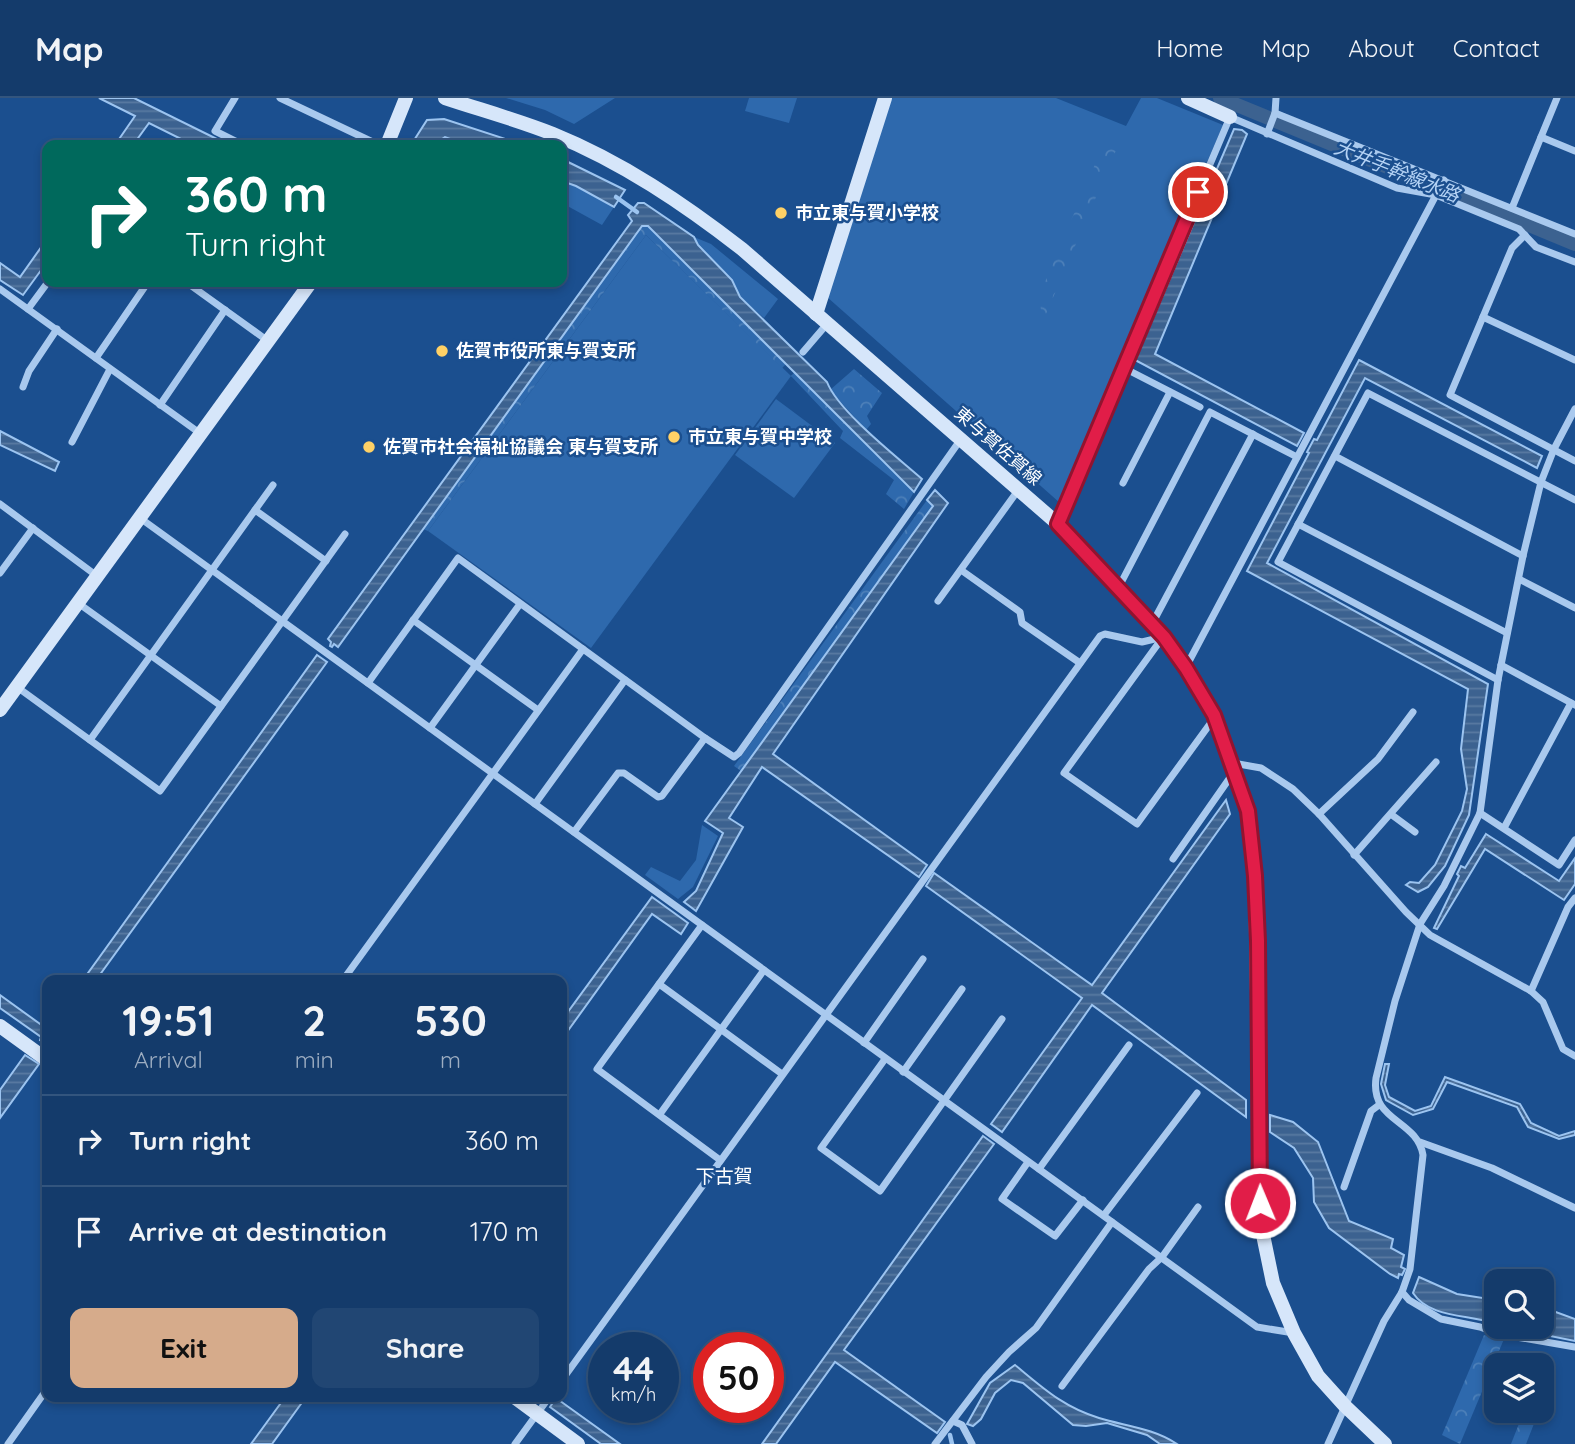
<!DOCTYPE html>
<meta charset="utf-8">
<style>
:root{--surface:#143b6b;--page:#214673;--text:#f1f3f6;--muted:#9dadc1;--line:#33557e;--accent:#d6ab8b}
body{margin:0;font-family:Quicksand,"Noto Sans JP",sans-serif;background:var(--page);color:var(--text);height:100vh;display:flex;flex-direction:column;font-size:26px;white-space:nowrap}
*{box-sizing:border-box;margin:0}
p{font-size:23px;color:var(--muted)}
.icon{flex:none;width:38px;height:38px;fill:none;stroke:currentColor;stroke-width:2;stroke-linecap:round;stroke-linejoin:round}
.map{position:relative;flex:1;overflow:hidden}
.panel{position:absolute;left:42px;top:877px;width:525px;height:427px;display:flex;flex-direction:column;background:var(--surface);border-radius:14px;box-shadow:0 4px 10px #0003,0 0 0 2px var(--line)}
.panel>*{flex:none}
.banner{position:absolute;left:42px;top:42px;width:525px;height:147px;border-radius:14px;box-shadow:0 4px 10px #0003,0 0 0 2px var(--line);background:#00695c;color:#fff;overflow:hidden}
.fabs{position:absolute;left:1484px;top:1171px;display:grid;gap:14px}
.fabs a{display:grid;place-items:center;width:70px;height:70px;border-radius:14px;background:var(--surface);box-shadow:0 4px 10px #0003,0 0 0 2px var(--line);font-size:35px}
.speed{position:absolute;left:588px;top:1234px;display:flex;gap:14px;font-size:35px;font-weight:700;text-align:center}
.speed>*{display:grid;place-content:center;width:91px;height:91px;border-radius:50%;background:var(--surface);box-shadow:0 4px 10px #0003,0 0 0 2px var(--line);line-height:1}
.speed small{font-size:18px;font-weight:400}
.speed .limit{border:10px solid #d22;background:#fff;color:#111}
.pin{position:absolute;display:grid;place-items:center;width:60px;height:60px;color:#fff;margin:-30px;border:4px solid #fff;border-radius:50%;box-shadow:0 2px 7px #0007}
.me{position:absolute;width:77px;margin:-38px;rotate:359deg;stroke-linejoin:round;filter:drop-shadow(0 0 5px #0008)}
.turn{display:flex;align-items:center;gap:24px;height:147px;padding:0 28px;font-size:32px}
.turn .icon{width:91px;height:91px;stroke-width:2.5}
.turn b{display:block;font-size:49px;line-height:60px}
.eta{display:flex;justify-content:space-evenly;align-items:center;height:119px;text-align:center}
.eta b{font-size:42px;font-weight:800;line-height:49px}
.cta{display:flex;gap:14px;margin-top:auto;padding:14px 28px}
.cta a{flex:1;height:80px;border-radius:14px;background:var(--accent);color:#111;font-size:28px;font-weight:800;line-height:80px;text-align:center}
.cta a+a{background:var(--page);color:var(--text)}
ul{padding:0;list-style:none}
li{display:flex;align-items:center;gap:21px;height:91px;padding:0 28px;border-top:2px solid var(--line)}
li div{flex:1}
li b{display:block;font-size:26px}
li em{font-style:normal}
header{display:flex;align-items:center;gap:42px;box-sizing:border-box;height:98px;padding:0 35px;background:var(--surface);border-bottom:2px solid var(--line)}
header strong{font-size:33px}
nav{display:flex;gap:38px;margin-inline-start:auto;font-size:24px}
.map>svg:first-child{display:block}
.green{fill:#2e69ad}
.forest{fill:url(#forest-crowns)}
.water{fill:url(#water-rules);stroke:#9cc4f0;stroke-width:2}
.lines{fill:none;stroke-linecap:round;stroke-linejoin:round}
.stream{stroke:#9cc4f0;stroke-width:4.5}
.canal{stroke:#3c6290;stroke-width:14}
.street{stroke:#a9c9ee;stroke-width:7}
.secondary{stroke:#d6e6fa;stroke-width:14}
.route-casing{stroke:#92132f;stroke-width:18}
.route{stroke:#e11d48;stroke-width:12}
.poi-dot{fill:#ffd166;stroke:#1b4f8f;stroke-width:2.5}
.labels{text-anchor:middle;stroke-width:5;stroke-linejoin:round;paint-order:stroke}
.poi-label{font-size:18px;font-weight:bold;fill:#fff;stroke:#1b4f8f;text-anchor:start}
.street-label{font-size:18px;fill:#fff;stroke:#1b4f8f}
.water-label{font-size:19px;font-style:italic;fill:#b5d3f5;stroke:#1b4f8f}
.neighbourhood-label{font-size:19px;fill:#fff;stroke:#1b4f8f}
</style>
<header>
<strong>Map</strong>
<nav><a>Home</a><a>Map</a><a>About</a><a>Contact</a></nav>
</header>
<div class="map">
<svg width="1575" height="1346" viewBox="0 0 1575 1346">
<defs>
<pattern id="forest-crowns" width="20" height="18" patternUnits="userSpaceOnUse" patternTransform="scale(1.75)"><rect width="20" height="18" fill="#2e69ad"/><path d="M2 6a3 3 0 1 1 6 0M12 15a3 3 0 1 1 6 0" fill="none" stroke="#4d80b9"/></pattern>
<pattern id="water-rules" width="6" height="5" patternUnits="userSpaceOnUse" patternTransform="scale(1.75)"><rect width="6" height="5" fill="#3c6290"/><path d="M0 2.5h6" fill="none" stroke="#597aa1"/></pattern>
</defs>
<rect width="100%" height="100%" fill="#1b4f8f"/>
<g class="green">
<polygon points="506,0 615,0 574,26 545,12"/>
<polygon points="749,0 797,0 789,25 745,13"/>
<polygon points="890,0 1056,0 1126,28 1141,0 1157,0 1223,27 1060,405 827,199"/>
<polygon points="562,83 576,88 614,109 602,127 562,105"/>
<polygon points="646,137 791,278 591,550 428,433"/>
<polygon points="694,139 711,146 778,201 764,220 740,199 732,182 698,147"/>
<polygon points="776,301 835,345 794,400 735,357"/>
<polygon points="702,727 718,738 693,789 678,801 645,777 651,769 680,783 696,762"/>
</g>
<g class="forest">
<polygon points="1119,26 1126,29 1046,216 1041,212 1039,198 1110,31"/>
<polygon points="641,128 648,128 787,265 782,270 646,137 428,433 423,431"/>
<polygon points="854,271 882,295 867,318 871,326 866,332 830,292"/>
<polygon points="796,273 914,394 904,411 886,396 894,382 840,340 843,333 791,278"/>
<polygon points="927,402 933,408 741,673 734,668"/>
<polygon points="1484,1237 1504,1241 1460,1346 1442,1337"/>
<polygon points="1524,1313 1539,1313 1526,1346 1511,1346"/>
</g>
<g class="water">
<polygon points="99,0 134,0 229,47 193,47 149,25 133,47 115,47 135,18"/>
<polygon points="444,21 524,47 467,47 445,39 433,47 411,47 427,22"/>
<polygon points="1234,31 1242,32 1247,36 1155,256 1304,335 1297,348 1135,262"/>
<polygon points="562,61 625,92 614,109 576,88 562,83"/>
<path d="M638 105H644L694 139 698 147 732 182 740 199 827 284C838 313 897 359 922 381L914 394 648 128H642L338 549 334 546 332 549 330 548 331 544 328 541 632 123 628 117Z"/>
<polygon points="47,141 47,164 23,197 0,182 0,165 20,179"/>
<polygon points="1359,262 1542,358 1537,370 1365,280 1267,465 1488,586 1469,717 1445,768 1428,789 1418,794 1406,787 1410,784 1419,785 1435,767 1462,713 1467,691 1461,651 1468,591 1247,473 1309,355 1307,354 1314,341 1317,342"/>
<polygon points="0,333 59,364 55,373 0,347"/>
<polygon points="935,392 948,405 773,656 927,767 919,779 762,669 729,720 743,729 696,813 684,804 696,793 723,735 705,723 933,408 927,402"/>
<polygon points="317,557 327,564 96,882 83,882"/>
<polygon points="1226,702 1230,716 1102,895 1246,1002 1246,1019 1092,907 1002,1034 991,1026 1082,900 926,788 934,775 1092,887"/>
<polygon points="1486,736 1559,783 1575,760 1575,786 1564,802 1485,751 1437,831 1434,830 1459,778 1457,776 1461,768 1465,770"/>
<polygon points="652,799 688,825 681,836 652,816 562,941 562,922"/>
<polygon points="0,897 47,931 47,947 40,942 41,939 0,910"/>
<polygon points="25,957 39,966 0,1020 0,992"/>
<polygon points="1385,966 1389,966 1385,987 1389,999 1415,1013 1431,1008 1445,979 1520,1006 1531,1025 1559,1038 1575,1033 1575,1037 1559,1041 1528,1029 1517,1009 1447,984 1433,1011 1413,1017 1386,1002 1381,986"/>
<polygon points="1270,1017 1293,1024 1318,1044 1349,1123 1393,1141 1391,1150 1404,1157 1401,1169 1405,1171 1402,1177 1399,1176 1398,1180 1390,1176 1329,1130 1314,1104 1313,1080 1294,1050 1270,1034"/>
<polygon points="983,1038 994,1046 844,1252 945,1324 937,1335 835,1264 776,1346 762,1346"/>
<path d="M1419 1179 1457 1196 1496 1202V1226C1470 1216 1430 1221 1413 1195Z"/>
<polygon points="1542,1209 1575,1221 1575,1243 1505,1229 1542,1228"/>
<path d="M1015 1267C1043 1290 1063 1309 1099 1320 1125 1328 1153 1330 1177 1346H1160L1147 1337 1107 1325 1086 1328 1073 1327 1023 1285 1011 1282 995 1295 981 1321 973 1328 967 1326 990 1285Z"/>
<polygon points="286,1298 306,1299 272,1346 251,1346"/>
<polygon points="556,1300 620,1346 601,1346 550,1309"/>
</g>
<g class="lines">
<g class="stream">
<polyline points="616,99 637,114"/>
<polyline points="950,1337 952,1346"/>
</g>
<polyline class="canal" points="1220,0 1575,146"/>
<g class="street">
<polyline points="235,0 215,33 243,47"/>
<polyline points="280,0 379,47"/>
<polyline points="1275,15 1575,136"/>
<polyline points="1267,36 1275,15 1276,0"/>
<polyline points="1541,39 1557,0"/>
<polyline points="1512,110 1541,39 1575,53"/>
<polyline points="1525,137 1512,150 1450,297 1575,363"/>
<polyline points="186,184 268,243"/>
<polyline points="0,191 201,336"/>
<polyline points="28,211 48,184"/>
<polyline points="1483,219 1575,262"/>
<polyline points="803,254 827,226"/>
<polyline points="96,260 148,184"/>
<polyline points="1124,270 1200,309"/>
<polyline points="23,289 29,273 57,231"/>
<polyline points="160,307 225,212"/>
<polyline points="72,344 110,271"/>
<polyline points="1335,358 1523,458"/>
<polyline points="1123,385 1170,294"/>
<polyline points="0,406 97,478"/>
<polyline points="255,412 273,387"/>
<polyline points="140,420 1257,1229 1294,1235"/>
<polyline points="1058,425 1230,19 1397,90 1436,97 1519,131 1536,149 1575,164"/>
<polyline points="1298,426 1507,535"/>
<polyline points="961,472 1020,514 1022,525 1080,565"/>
<polyline points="0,475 33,430"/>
<polyline points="1519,481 1575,510"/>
<polyline points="1117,489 1122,483 1210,314 1297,359"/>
<polyline points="938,503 1019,391"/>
<polyline points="78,505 221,608"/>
<polyline points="413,522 538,612"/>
<polyline points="1152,526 1253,336"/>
<polyline points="1163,539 1064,675 1137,726 1215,619"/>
<polyline points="1501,567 1575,607"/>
<polyline points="1186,569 1444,82"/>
<polyline points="1498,582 1278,464 1368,295 1575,402"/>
<polyline points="368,585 458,460 583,551"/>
<polyline points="17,589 160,693 345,436"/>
<polyline points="430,630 520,506"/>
<polyline points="90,642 255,412 326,463"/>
<polyline points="1233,665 1261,670 1293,691 1319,716 1406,814 1430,837 1531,893 1543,904 1563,951 1575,958"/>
<polyline points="535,706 625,582"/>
<polyline points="1480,715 1559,767 1575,742"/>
<polyline points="1319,716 1378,661 1413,614"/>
<polyline points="1392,717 1415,734"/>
<polyline points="1504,730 1571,605"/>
<polyline points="574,734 618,675 624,675 658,699 662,698 705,640"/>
<polyline points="1354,757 1436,664"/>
<polyline points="1173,761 1229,681 1236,677"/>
<polyline points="702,827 597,971 720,1062"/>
<polyline points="343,882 583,551 705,640 734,659 739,655 961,341"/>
<polyline points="659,886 782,976"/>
<polyline points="1531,893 1568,809 1575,800"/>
<polyline points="864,945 923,861"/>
<polyline points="885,961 821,1050 880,1093 1002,921"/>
<polyline points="903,974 962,891"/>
<polyline points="660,1016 764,872"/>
<polyline points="1420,1044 1492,1070 1575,1110"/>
<polyline points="1028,1064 1002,1101 1055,1138 1083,1102"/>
<polyline points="1039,1071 1129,947"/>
<polyline points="1344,1089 1371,1013 1379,1007"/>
<polyline points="1104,1117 1197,995"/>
<polyline points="1402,1194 1409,1202 1441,1221 1480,1229 1499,1236 1575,1249"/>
<polyline points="562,1282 1100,538 1105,536 1142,544 1163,539"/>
<polyline points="1062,1288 1149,1171 1162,1159 1198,1109"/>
<polyline points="953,1323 962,1327 972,1346"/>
<polyline points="8,1346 47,1291"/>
<polyline points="515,1346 550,1298"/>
<polyline points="935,1346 986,1279 1009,1254 1036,1230 1112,1124"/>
<path d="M1328 1346 1384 1223 1402 1194 1410 1171 1423 1057C1417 1021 1370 1024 1376 980L1395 903 1420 826 1444 788 1480 715 1498 582 1523 458 1541 384 1554 351 1575 311"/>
</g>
<g class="secondary">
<path d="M445 0C481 12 518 22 553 36 622 64 684 106 742 151L1058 426 1164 539 1186 570 1214 617 1248 713 1255 778 1261 1127 1273 1185 1294 1235 1318 1278 1345 1308 1385 1346"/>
<polyline points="1188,0 1230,19"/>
<polyline points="387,47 406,0"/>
<polyline points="816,216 885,0"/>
<polyline points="0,612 311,184"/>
<polyline points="0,928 47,962"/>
<polyline points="513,1298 578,1346"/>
</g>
</g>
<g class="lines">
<g class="route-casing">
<polyline id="route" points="1198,94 1058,426 1164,539 1186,570 1214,617 1248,713 1255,778 1258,843 1260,1105"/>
</g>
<use href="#route" class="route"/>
</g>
<g class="poi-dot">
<circle cx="781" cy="115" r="7"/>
<circle cx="442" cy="253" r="7"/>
<circle cx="674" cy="339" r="7"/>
<circle cx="369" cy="349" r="7"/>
</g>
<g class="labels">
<g class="poi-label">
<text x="795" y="121">市立東与賀小学校</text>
<text x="456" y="259">佐賀市役所東与賀支所</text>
<text x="688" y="345">市立東与賀中学校</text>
<text x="383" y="355">佐賀市社会福祉協議会 東与賀支所</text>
</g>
<g class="street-label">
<text transform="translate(998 348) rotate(41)" y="6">東与賀佐賀線</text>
</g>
<g class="water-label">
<text transform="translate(1397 73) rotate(22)" y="7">大井手幹線水路</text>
</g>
<g class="neighbourhood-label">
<text x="724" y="1085">下古賀</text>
</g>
</g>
</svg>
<div class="fabs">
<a><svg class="icon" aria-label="search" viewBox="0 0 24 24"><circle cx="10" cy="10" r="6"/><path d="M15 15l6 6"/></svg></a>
<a><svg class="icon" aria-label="layers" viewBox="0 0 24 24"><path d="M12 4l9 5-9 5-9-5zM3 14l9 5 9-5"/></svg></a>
</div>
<div class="speed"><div>44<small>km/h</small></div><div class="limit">50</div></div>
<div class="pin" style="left:1198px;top:94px;background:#d93025"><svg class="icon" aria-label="arrive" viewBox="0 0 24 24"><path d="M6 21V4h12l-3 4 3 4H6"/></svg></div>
<svg class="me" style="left:1260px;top:1105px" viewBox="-20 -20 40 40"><circle r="17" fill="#e11d48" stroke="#fff" stroke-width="3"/><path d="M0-11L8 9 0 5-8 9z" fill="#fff"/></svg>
<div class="banner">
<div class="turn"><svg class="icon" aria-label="right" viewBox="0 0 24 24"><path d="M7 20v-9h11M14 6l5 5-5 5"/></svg><div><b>360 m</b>Turn right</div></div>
</div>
<section class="panel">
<div class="eta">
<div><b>19:51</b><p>Arrival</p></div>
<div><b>2</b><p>min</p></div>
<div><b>530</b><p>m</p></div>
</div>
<ul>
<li><svg class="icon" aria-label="right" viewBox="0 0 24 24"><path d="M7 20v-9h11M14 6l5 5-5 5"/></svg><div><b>Turn right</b></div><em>360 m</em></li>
<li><svg class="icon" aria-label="arrive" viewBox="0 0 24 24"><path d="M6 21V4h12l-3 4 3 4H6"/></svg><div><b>Arrive at destination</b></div><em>170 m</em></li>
</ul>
<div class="cta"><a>Exit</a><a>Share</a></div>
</section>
</div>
